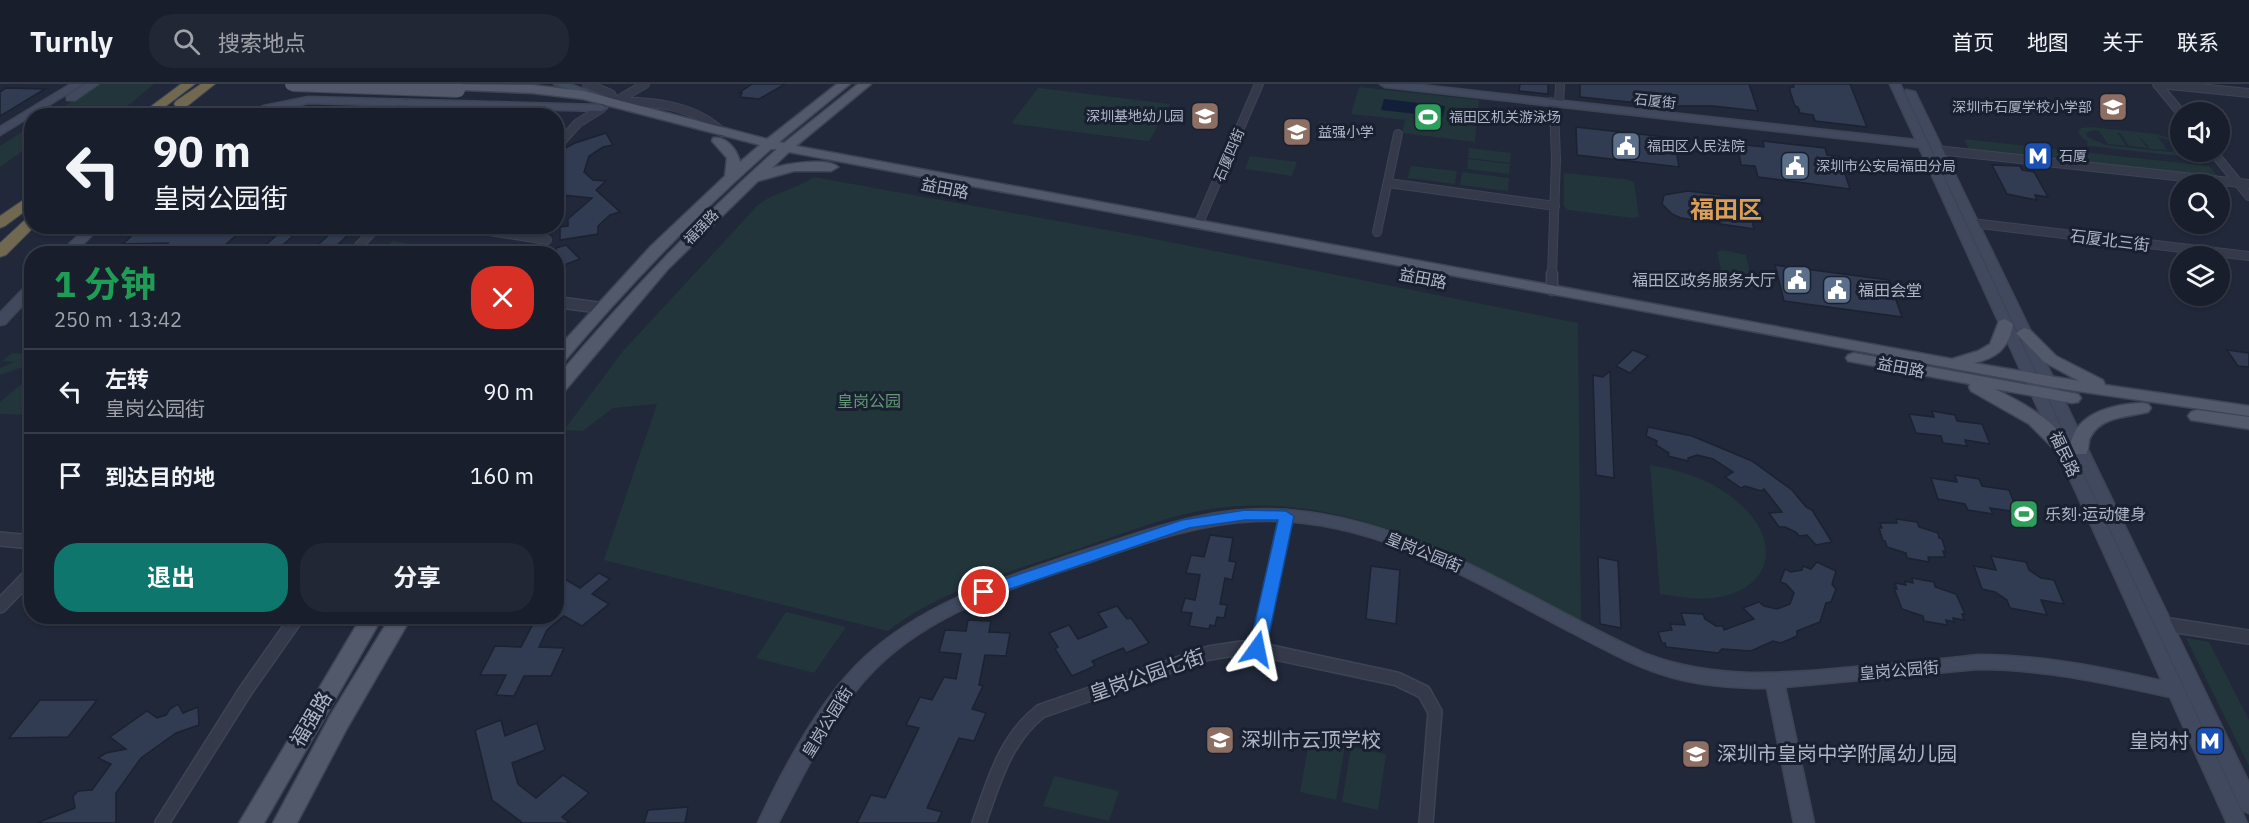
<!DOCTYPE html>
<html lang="zh">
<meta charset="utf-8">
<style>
:root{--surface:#181e2c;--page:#212734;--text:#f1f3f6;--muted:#9fa2a9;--line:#363c48;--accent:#0f766e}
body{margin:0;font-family:"IBM Plex Sans","Noto Sans SC",sans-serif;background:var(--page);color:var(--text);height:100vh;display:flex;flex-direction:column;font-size:22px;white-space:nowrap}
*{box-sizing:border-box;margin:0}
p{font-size:20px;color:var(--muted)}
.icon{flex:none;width:33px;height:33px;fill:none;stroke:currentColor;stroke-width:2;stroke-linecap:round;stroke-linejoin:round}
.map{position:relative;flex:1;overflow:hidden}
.drawer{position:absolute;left:24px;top:162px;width:540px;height:378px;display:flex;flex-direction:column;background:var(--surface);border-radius:24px;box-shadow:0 2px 4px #0004,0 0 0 2px var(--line)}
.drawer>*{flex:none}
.guide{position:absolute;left:24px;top:24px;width:540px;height:126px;border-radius:24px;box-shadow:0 2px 4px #0004,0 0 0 2px var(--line);background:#181e2c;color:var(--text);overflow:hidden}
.tools{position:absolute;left:2170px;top:18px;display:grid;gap:12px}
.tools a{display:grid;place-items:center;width:60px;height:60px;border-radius:50%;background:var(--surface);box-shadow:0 2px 4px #0004,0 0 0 2px var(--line);font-size:30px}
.pin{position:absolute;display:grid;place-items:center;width:51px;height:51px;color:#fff;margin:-26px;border:3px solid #fff;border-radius:50%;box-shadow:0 2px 6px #0007}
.me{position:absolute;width:66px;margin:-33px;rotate:12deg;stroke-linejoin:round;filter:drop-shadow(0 0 4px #0008)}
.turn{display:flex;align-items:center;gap:21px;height:126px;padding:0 30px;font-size:27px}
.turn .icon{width:78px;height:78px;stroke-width:2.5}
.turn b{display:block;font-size:42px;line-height:51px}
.round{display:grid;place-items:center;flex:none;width:63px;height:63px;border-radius:24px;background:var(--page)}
.summary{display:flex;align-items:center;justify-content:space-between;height:102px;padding:0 30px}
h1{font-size:36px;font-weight:700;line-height:45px;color:#1e9e55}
.cta{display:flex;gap:12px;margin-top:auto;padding:12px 30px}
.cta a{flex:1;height:69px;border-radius:24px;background:var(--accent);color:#fff;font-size:24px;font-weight:700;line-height:69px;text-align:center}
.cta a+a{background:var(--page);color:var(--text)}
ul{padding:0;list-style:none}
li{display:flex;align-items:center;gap:18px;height:84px;padding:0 30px;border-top:2px solid var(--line)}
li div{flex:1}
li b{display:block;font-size:22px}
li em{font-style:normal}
header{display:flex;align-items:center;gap:36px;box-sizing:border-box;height:84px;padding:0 30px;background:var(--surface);border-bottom:2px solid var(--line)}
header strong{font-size:28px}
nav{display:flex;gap:33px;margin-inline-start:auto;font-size:21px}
.search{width:420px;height:54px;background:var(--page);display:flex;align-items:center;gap:15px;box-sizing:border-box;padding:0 21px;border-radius:24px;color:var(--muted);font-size:22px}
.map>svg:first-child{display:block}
.green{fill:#22353b;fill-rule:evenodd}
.water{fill:#131e38}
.building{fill:#313b52;stroke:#1b2231;stroke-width:1.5}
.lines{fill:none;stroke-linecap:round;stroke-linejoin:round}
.street-far2-casing{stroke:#3d4454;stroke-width:10}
.street-far1-casing{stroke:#3d4454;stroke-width:13}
.street-casing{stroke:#3d4454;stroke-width:16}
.secondary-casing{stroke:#3d4454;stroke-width:3}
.primary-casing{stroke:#3d4454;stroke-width:3}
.highway-casing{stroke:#3b4252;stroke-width:2}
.street-far2{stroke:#343a4a;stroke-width:8}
.street-far1{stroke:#343a4a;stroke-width:10}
.street{stroke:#343a4a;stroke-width:13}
.secondary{fill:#41495e;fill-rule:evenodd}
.primary{fill:#51596b;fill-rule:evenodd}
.highway{fill:#716850;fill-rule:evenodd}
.primary-bridge-casing{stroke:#3d4454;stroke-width:16;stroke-linecap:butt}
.primary-bridge{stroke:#51596b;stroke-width:14}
.route{fill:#1a73e8;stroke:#114b97;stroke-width:1.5}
.labels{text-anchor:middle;stroke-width:6;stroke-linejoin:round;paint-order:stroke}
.far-street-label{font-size:14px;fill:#aeb5c7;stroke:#19202f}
.far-poi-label{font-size:14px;fill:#aeb5c7;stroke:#19202f;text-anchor:start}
.street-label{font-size:16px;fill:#aeb5c7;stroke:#19202f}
.poi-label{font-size:16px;fill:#aeb5c7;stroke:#19202f;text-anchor:start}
.park-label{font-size:16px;fill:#649976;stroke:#19202f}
.near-street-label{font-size:20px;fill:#aeb5c7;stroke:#19202f}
.near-poi-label{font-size:20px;fill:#aeb5c7;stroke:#19202f;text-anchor:start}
.far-town-label{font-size:24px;font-weight:bold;fill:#da9e56;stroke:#19202f}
</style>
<header>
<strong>Turnly</strong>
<div class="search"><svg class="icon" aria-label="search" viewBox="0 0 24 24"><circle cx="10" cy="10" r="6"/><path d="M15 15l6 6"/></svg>搜索地点</div>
<nav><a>首页</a><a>地图</a><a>关于</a><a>联系</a></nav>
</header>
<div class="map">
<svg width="2249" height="739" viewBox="0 0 2249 739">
<rect width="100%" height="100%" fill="#20283a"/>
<g class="green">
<polygon points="99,0 154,0 119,29 80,28 75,31 49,32"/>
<polygon points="1359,3 1479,16 1475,58 1402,49 1405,36 1351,30"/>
<polygon points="1038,4 1039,4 1170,20 1150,56 1146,57 1014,40 1012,38"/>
<polygon points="1319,37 1341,39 1336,56 1314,54"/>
<polygon points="31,42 31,61 0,83 0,62"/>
<path d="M2091 43 2156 50 2181 58V68H2188L2187 70H2193L2196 74 2088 62 2086 59 2089 58 2082 54 2078 47 2081 44ZM2095 46 2099 47 2108 60 2126 62 2117 48 2120 49 2129 62 2147 64 2138 51 2150 65 2167 66 2158 53 2172 57 2180 64 2171 68 2106 61 2087 53 2086 49Z"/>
<polygon points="1964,55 2209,82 2219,94 1970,68"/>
<polygon points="1469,64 1511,69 1510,79 1468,74"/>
<polygon points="1250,72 1297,78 1292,92 1245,85"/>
<polygon points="1468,75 1510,80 1509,90 1467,85"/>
<polygon points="1411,82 1457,87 1455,100 1408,94"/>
<polygon points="1462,88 1509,94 1508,107 1460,101"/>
<polygon points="1564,89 1625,95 1634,98 1639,133 1632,134 1568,126 1564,122"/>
<path d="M814 93 1140 152 1578 239 1581 538C1464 475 1344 403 1205 426 1158 434 1112 454 1066 469 1005 489 940 507 888 547L604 476 657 320 613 324 583 347 564 346 623 267 757 122C774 107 796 106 814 93Z"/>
<polygon points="393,157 435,164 428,169 376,169"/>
<polygon points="1722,166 1746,171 1753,204 1750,205 1724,200 1717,168"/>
<polygon points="12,269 31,270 31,280 0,291 0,284 14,278 2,277"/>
<polygon points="31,292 31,331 0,330 0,318"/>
<path d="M1650 381C1687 387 1723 400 1748 428 1781 464 1767 504 1720 513 1700 517 1680 513 1660 510Z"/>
<polygon points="786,528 846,543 814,589 756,574"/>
<polygon points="2186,554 2209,558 2249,636 2249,682"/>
<polygon points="1310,654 1345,661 1336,716 1300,708"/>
<polygon points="1351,663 1386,670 1378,726 1342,718"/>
<polygon points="1054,692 1119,707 1109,737 1043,722"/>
</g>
<polygon class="water" points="1384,15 1445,22 1443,33 1381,26"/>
<g class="building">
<polygon points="752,0 785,0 759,15 740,13 742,9 739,9"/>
<polygon points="1520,0 1548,0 1548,10 1519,7"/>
<polygon points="1580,0 1749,0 1758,27 1713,22 1669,22 1580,13"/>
<polygon points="1793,0 1850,0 1867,43 1815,37 1813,31 1800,29 1798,23 1795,22 1790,7 1790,3 1794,3"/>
<polygon points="6,4 45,5 0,32 0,8"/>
<polygon points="1576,43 1674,54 1679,83 1577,71"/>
<polygon points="606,49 613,61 603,63 589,72 584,88 593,96 606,97 596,106 620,128 610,131 598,142 598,150 560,156 560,143 568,142 568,135 592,114 563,111 556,105 556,69 575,59"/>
<polygon points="1763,57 1825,64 1827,71 1839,72 1850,105 1758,93 1755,82 1741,81 1738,63 1746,64 1745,61 1764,63"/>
<polygon points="1992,81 2020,82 2022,86 2034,88 2048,113 2035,111 2037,116 2007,110"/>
<polygon points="1688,107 1747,114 1754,145 1681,134 1672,130 1662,120 1664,111"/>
<polygon points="142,142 247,142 218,167 178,165 172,170 155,170 168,159 123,160"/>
<polygon points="337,146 352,147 328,170 312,170 314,167 311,167 331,149"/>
<polygon points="278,150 295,150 273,170 256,170"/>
<polygon points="566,161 580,175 564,181 556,188 556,164"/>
<polygon points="1775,181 1889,196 1902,233 1784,217"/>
<polygon points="1633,266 1648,272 1630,289 1616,282"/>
<polygon points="2227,266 2249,269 2249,283 2238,282"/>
<polygon points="1610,287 1612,342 1614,394 1596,391 1593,291 1603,293"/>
<polygon points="1932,327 1955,331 1957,337 1982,340 1990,360 1965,356 1967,362 1943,359 1941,352 1916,349 1909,330 1934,333"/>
<polygon points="1648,343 1692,352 1752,377 1792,406 1806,423 1812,426 1832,458 1816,461 1807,451 1799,452 1796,448 1785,443 1779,443 1769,429 1782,428 1764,405 1761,407 1745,402 1741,404 1725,393 1733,388 1713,375 1697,371 1688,374 1688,377 1668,372 1669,369 1656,361 1657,357 1646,352"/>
<polygon points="1955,391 1979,395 1982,402 2009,406 2018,428 1990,424 1993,430 1968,426 1965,420 1938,415 1931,394 1957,398"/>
<polygon points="1896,435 1917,438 1919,443 1938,449 1939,454 1942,455 1946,468 1943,467 1945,473 1928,473 1929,478 1907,474 1906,469 1887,463 1885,457 1883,457 1879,444 1882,444 1880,439 1897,439"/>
<polygon points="1210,451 1233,454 1229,477 1236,478 1232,496 1225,494 1220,520 1227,521 1224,534 1217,533 1215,542 1210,541 1209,545 1189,542 1192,529 1181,528 1185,514 1195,516 1200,491 1186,489 1191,471 1204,473"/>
<polygon points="1991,472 2026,478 2029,486 2041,494 2054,496 2064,520 2041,516 2047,531 2010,524 2007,516 1995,508 1982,505 1974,482 1996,486"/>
<polygon points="1598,473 1618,477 1621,544 1600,540"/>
<polygon points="1817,478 1836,487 1832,500 1836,505 1831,518 1826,519 1820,538 1797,547 1797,552 1781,559 1773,557 1751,567 1722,565 1718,569 1666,563 1665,559 1662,559 1658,548 1672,546 1670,540 1685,541 1681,529 1703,530 1705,535 1716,542 1723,542 1724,546 1754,535 1743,524 1759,518 1764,522 1777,525 1790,520 1794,509 1786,500 1780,498 1785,485 1791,488 1802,486 1803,482 1811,485"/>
<polygon points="1371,482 1400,486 1396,540 1366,535"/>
<polygon points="599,489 610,495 592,510 609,520 582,542 564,532 547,546 539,563 564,564 551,592 524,592 514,612 496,611 506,591 480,591 495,562 521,563 532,542 544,532 556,532 556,500 563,494 580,504"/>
<polygon points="1912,494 1934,498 1935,503 1956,510 1965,530 1962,530 1964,536 1953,534 1954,538 1946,536 1947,541 1924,537 1923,532 1902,525 1894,504 1897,505 1895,499 1906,501 1905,497 1913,499"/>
<polygon points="1117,522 1127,535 1131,534 1149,559 1126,569 1123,564 1092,577 1095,582 1072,592 1055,565 1058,563 1049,549 1069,541 1078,555 1093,549 1107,543 1098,529"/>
<polygon points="968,536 991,537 989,548 1010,549 1006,572 985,571 979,601 983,602 972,625 986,629 974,657 959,654 927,724 942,728 937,739 857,739 871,711 885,714 919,644 906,641 920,613 932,616 944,593 956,595 961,570 939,568 945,546 966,547"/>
<polygon points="40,616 97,616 68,653 9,654"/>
<polygon points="178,620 183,629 198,623 199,641 176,649 141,674 116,709 116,739 37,739 75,724 73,712 78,707 92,706 111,680 98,674 106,669 126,665 110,653 147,627 157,634 166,631 170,625"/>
<polygon points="501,636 505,652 537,639 545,666 512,679 518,700 536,714 563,691 589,709 562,733 570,739 523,739 492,716 475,646"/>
<polygon points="688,723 685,739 644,739 648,726"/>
</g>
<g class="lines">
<g class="street-far2-casing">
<g id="street-far2">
<polyline points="587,0 611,10 615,18"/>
<polyline points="2157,0 2181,29"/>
<polyline points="2160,0 2249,9"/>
<polyline points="618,16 645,0"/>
<path d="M615 18C652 17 694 21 722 48"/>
<polyline points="1551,18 1554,24 1556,75 1552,191"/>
<polyline points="1559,19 1560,2"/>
<polyline points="391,32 406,19"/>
<polyline points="556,63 578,39 602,24"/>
<polyline points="1937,66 2249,100"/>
<polyline points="2213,68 2249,112"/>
<polyline points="1388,99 1555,122"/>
<polyline points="1972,139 2249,172"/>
<polyline points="1198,141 1259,0"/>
<polyline points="393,142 483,146 547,156"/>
<polyline points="1377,148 1398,50"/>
<polyline points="351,170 378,142"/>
</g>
</g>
<g class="street-far1-casing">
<g id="street-far1">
<polyline points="1552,206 1552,190"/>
<polyline points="556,218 602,224"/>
</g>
</g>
<g class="street-casing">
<g id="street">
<polyline points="0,455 32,458"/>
<polyline points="0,522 32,489"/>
<polyline points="2163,540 2249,553"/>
<polyline points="1257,565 1286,432"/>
<polyline points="162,739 246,606 298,532"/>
<path d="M979 739C994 697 1005 655 1041 627L1209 569 1241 564 1257 565 1397 595 1424 608 1435 628 1426 739"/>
</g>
</g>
<g class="secondary-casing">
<g id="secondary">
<polygon points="71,0 83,0 0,51 0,43"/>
<polygon points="86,0 98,0 75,16 67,16 67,12"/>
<polygon points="554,0 569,0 617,17 608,19"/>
<path d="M1380 0H1412L1916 56 1890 0H1900L2247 739H2227L2170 613C2106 599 2044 585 1978 585L1785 603 1814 739H1794L1767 604C1735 604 1702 602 1671 593 1635 583 1604 565 1571 548 1517 520 1464 489 1407 466 1359 447 1308 435 1256 437 1198 439 1144 459 1090 478 1014 503 934 527 876 584 832 628 807 685 778 739H758C783 685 821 613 865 573 926 517 1004 494 1080 468 1130 452 1179 433 1232 427 1268 423 1305 426 1341 434 1451 458 1544 524 1646 570 1714 596 1784 590 1855 583 1896 579 1937 576 1978 571 2041 571 2101 583 2162 597L1919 63 1385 3Z"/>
<polygon points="1906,6 1915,8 2249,699 2249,729 2242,726 2239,720 1905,8"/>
<polygon points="308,13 602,21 607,24 602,27 308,19 256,32 240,32 264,22"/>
<polygon points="88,142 101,142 73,170 59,170"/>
<polygon points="32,199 32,211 5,240 0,241 0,229 28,200"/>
</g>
</g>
<g class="primary-casing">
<g id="primary">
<path d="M434 0 532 1 583 7 767 55 837 0H850L779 58 784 59 858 0H871L796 62 1952 275 1978 267 1990 260 1999 237 2005 235 2013 240C2009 264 1997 274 1974 279L2079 297 2044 278 2016 249 2024 244 2030 246 2056 272 2103 296 2105 301 2249 322V332L2063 305 789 68 772 84C787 80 826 73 838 83L831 87H794L758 97 668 185 562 310 556 311V294C625 213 697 136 777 65H771C696 131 627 203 562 280L556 282V266L651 162 725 92 727 74 712 57 713 54C727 52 737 66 740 78L760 61 583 15 532 9 439 5 435 4Z"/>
<path d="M1854 269 2078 310 2081 314 2078 318 2072 319 1995 305C2024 319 2054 336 2071 363L2068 367H2056L2029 340 1971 307 1969 303 1970 300 1848 277 1846 274 1848 271Z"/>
<path d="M2142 319 2148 320 2151 324 2148 328C2129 333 2102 332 2091 352 2087 358 2090 364 2086 370H2074C2070 364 2070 358 2073 352 2083 327 2117 320 2142 319Z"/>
<polygon points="2197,326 2249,333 2249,345 2191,336 2188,332 2191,328"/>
<polygon points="362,532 383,532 264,739 239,739"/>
<polygon points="391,532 412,532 346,646 297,739 273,739 330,632"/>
</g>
</g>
<g class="highway-casing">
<g id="highway">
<polygon points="181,0 195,0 153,32 138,32"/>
<polygon points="201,0 215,0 186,23 176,23 174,20 176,17"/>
<polygon points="32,110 32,122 5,142 0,144 0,132"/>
<polygon points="32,133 32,142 35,142 6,171 0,173 0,159 27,134"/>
</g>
</g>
<use href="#street-far2" class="street-far2"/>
<use href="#street-far1" class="street-far1"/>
<use href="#street" class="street"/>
<use href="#secondary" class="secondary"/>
<use href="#primary" class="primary"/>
<use href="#highway" class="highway"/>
<g class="primary-bridge-casing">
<polyline id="primary-bridge" points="292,0 458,6"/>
</g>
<use href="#primary-bridge" class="primary-bridge"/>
</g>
<polygon class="route" points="1245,426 1286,427 1294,432 1266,565 1263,570 1257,572 1252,570 1249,565 1278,436 1245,436 1189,444 984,514 978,512 976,508 978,504 1182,436"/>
<defs>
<g id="school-square" transform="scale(1.5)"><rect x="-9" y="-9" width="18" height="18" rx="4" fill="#8d6e63" stroke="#19202f"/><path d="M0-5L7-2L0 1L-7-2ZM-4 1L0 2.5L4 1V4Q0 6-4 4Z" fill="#fff"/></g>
<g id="stadium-square" transform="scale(1.5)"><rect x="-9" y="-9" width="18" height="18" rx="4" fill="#2e9e5b" stroke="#19202f"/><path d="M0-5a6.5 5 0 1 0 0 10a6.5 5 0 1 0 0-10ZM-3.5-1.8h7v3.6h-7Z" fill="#fff"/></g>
<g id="civic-square" transform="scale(1.5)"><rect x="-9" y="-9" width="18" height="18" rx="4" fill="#5c6f8a" stroke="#19202f"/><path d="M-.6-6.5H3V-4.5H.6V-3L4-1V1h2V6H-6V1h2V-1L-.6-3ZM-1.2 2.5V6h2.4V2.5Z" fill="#fff"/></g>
<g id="metro-square" transform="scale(1.5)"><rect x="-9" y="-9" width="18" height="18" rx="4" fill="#1a4fb4" stroke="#19202f"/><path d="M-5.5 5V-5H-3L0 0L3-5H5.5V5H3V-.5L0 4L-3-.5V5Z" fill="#fff"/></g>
</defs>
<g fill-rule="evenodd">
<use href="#school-square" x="2113" y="23"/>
<use href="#school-square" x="1205" y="32"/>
<use href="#stadium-square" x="1428" y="33"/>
<use href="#school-square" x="1297" y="48"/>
<use href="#civic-square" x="1626" y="62"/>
<use href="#metro-square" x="2038" y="72"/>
<use href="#civic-square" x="1795" y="82"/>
<use href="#civic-square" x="1797" y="196"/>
<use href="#civic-square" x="1837" y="206"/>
<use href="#stadium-square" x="2024" y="430"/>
<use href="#school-square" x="1220" y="656"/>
<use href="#metro-square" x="2210" y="657"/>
<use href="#school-square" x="1696" y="670"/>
</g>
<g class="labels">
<g class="far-street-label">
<text transform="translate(1655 17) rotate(6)" y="5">石厦街</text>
<text transform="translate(1229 71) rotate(-67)" y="5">石厦四街</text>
<text transform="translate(701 143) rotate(-46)" y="5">福强路</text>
</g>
<g class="far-poi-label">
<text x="2092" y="28" text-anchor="end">深圳市石厦学校小学部</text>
<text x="1184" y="37" text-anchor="end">深圳基地幼儿园</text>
<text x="1449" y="38">福田区机关游泳场</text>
<text x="1318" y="53">益强小学</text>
<text x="1647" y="67">福田区人民法院</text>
<text x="2059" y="77">石厦</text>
<text x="1816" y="87">深圳市公安局福田分局</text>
</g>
<g class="street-label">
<text transform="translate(945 104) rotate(11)" y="6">益田路</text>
<text transform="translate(2110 156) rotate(7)" y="6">石厦北三街</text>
<text transform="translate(1423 194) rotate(11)" y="6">益田路</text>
<text transform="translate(1901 283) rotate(11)" y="6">益田路</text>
<text transform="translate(2065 370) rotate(65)" y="6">福民路</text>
<text transform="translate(1424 468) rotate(22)" y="6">皇岗公园街</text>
<text transform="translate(1899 586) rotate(-5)" y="6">皇岗公园街</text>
<text transform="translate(827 638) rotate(-58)" y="6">皇岗公园街</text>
</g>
<g class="poi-label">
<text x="1776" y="202" text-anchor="end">福田区政务服务大厅</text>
<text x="1858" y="212">福田会堂</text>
<text x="2045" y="436">乐刻·运动健身</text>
</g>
<g class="park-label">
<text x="869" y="323">皇岗公园</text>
</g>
<g class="near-street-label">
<text transform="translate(1147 591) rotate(-19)" y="7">皇岗公园七街</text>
<text transform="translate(311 635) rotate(-59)" y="7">福强路</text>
</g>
<g class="near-poi-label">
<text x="1241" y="663">深圳市云顶学校</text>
<text x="2189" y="664" text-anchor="end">皇岗村</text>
<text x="1717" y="677">深圳市皇岗中学附属幼儿园</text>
</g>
<g class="far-town-label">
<text x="1726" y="134">福田区</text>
</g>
</g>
</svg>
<div class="tools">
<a><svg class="icon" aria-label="sound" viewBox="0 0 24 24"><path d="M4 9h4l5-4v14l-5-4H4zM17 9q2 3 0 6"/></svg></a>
<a><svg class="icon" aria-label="search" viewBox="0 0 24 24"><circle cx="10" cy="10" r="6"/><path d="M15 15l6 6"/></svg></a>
<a><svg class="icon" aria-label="layers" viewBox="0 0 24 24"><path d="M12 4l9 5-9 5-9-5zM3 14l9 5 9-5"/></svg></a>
</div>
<div class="pin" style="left:984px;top:508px;background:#d93025"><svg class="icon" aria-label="arrive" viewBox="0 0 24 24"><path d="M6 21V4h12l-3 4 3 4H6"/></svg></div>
<svg class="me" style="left:1257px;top:565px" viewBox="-20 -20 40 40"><path d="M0-17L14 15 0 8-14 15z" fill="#1a73e8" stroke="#fff" stroke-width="4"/></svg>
<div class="guide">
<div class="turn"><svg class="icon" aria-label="left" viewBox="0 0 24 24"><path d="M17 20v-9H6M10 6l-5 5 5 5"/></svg><div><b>90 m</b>皇岗公园街</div></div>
</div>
<section class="drawer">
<div class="summary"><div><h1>1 分钟</h1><p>250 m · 13:42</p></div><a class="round" style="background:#d93025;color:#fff"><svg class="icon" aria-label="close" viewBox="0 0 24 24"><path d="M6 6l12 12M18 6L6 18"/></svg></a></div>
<ul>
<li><svg class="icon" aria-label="left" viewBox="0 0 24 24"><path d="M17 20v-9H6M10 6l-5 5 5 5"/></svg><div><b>左转</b><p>皇岗公园街</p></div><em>90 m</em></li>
<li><svg class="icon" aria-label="arrive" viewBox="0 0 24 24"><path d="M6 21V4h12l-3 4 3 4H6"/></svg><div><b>到达目的地</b></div><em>160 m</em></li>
</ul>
<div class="cta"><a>退出</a><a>分享</a></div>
</section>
</div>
